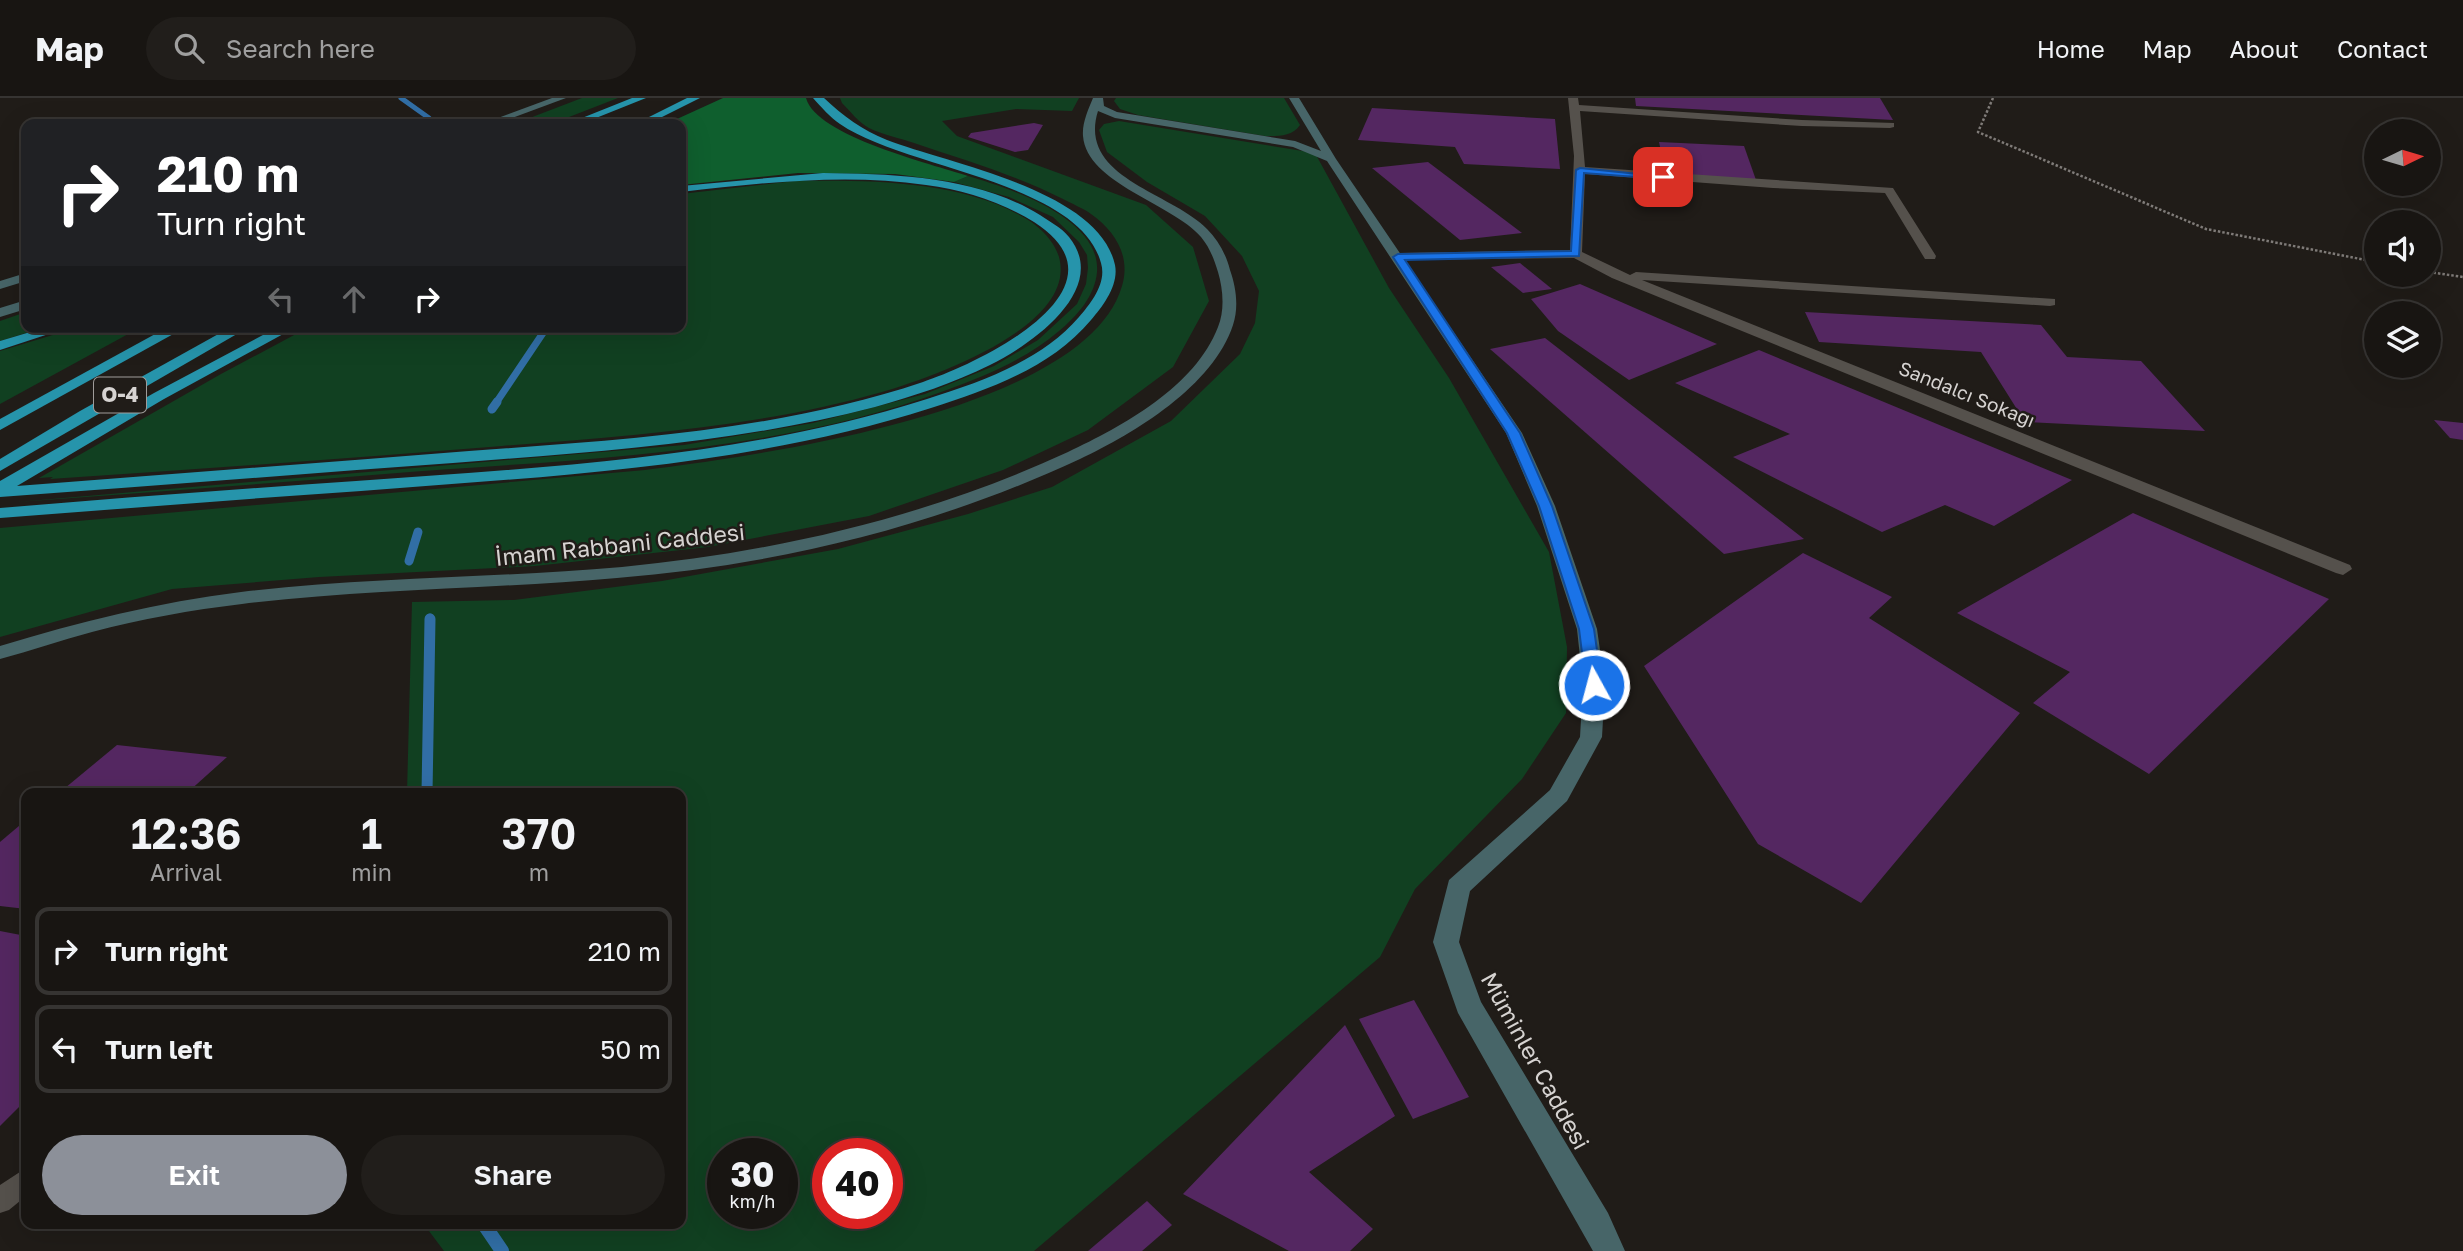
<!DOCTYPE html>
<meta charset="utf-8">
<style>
:root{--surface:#181512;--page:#211e1b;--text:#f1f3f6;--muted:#9f9f9f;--line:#363432;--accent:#8c9099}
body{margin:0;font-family:"Golos Text",sans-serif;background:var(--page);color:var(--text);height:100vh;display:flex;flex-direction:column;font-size:26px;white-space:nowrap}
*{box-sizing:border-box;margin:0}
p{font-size:23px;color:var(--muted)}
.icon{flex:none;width:38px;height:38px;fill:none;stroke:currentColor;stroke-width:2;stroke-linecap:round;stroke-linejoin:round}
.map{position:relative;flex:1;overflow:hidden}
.side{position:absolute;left:21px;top:690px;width:665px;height:441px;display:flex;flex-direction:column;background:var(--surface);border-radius:14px;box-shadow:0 7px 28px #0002,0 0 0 2px var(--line)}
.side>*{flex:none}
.top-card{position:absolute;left:21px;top:21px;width:665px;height:214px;border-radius:14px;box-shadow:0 7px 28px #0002,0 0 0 2px var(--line);background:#202124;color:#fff;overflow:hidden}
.needle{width:46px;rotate:85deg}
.tools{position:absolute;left:2364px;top:21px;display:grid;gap:14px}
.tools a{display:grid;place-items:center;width:77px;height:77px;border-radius:50%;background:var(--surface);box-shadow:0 7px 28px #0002,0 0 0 2px var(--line);font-size:35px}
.speed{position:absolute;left:707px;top:1040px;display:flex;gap:14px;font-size:35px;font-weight:700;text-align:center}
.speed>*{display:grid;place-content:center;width:91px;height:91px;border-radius:50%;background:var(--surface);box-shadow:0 7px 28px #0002,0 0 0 2px var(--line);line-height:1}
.speed small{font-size:18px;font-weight:400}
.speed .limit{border:10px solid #d22;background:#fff;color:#111}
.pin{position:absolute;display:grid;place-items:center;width:60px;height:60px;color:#fff;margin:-30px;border-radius:14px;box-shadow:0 4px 10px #0006}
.me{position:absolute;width:77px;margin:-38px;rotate:353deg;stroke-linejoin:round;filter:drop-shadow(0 0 5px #0008)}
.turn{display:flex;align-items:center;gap:24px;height:147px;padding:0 21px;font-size:32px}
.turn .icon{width:91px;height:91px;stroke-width:2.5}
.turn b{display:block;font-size:49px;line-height:60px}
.lanes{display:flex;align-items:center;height:66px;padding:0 21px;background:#0003;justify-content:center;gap:35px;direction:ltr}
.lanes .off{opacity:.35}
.eta{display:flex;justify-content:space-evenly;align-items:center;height:119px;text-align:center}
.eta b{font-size:42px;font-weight:600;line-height:49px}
.button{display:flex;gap:14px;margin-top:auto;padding:14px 21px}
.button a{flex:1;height:80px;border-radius:42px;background:var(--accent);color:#fff;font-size:28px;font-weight:600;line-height:80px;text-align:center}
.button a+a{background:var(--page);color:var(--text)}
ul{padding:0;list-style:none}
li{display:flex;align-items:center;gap:21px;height:88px;margin:0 14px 10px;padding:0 7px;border:4px solid var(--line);border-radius:14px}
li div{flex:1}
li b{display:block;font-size:26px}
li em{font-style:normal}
header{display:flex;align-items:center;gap:42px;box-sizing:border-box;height:98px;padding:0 35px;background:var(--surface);border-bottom:2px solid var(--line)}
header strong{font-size:33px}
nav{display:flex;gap:38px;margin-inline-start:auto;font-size:24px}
.search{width:490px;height:63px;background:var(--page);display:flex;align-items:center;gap:18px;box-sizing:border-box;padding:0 24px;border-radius:38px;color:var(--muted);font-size:26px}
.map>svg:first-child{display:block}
.green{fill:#114021;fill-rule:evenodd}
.forest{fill:#0f5f2e}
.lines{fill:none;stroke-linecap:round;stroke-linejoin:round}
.stream-far4{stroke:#316ea5;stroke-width:5}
.stream-far3{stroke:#316ea5;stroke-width:7}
.stream-far2{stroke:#316ea5;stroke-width:9}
.stream-far1{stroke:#316ea5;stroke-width:11}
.stream{stroke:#316ea5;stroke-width:14}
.building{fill:#542761}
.path{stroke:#7f7b78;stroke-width:2.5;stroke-dasharray:2.5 2;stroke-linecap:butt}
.lane{fill:#55514c;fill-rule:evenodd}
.street{fill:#55514c;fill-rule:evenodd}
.secondary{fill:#476568;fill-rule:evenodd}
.highway{fill:#2694ab;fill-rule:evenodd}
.route{fill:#1a73e8;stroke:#114b97;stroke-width:2}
.labels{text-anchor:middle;stroke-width:5;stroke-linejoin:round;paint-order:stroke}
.far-street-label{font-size:19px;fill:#d6d3d1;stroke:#201c18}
.shield{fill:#201c18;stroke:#9f9c9a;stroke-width:2}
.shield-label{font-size:21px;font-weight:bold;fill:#d6d3d1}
.street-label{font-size:23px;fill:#d6d3d1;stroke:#201c18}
</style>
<header>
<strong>Map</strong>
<div class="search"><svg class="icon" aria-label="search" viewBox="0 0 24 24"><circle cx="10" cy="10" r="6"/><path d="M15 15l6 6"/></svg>Search here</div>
<nav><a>Home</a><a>Map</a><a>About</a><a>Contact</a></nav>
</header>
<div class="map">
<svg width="2463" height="1153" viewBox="0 0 2463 1153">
<rect width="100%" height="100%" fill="#201c18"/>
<g class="green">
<polygon points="582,0 618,0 551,26 514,26"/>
<path d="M840 0H1079L1072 13 1016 11 942 23 957 38 1146 107 1193 149 1209 203 1173 269 1088 332 1003 372 869 418 708 449 535 468 319 479 172 491 0 539V430L645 372C757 358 1086 313 1122 188 1131 158 1115 133 1091 116 1083 110 1072 106 1063 101 1016 77 964 62 914 45 900 40 883 37 869 30 859 25 850 13 842 5Z"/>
<path d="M1116 0H1284L1300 27C1292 39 1278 38 1265 38L1138 17 1120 11 1114 3Z"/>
<path d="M1119 23 1315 55 1389 190 1449 280 1549 454 1567 549 1566 615 1522 681 1415 791 1380 859 1034 1153H444L423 1125H681V695H407L412 504 514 502 662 483 838 451 968 416 1052 389 1171 323 1240 256 1255 225 1259 193 1242 158 1205 118 1147 84 1107 54 1099 32 1104 26ZM723 1055H782V1115H723ZM828 1055H887V1115H828Z"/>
<path d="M968 78C1009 90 1101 120 1097 174 1095 198 1077 218 1059 233 1025 262 984 278 944 293 767 358 571 361 385 376 263 386 140 395 17 404L684 347 813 325 925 296 994 268 1038 242 1077 206 1086 186 1088 170 1087 157 1079 144 1053 119 1009 99 954 84Z"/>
<path d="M795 83C866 82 960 82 1023 119 1038 127 1054 142 1059 159 1078 228 933 279 882 294 760 329 629 338 502 348 352 360 201 371 50 381L53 379 39 380 221 276 309 229H681V96Z"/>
<polygon points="26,214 26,229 45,229 0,243 0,223"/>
<polygon points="79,229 141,229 0,306 0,253"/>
</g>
<path class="forest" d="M723 0H806C816 38 932 66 968 78L954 84 895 76 798 75 681 87V26H666Z"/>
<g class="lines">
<polyline class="stream-far4" points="401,0 429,20 422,26"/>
<polyline class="stream-far3" points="496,305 547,229"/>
<g class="stream-far2">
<polyline points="492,311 497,304"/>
<polyline points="409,463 418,434"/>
<polyline points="430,523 430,520"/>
</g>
<polyline class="stream-far1" points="427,695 430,521"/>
<polyline class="stream" points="483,1125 502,1153"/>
</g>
<g class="building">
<polygon points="1635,0 1880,0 1893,22 1636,8"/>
<polygon points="1372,10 1555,21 1560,71 1464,66 1455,49 1358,42"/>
<polygon points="1034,25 1043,27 1028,52 1015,54 968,39 971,35"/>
<polygon points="1659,44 1744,48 1756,82 1666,77"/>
<polygon points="1428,64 1522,135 1460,142 1372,70"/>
<polygon points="1520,165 1552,191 1523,195 1491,169"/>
<polygon points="1580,186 1717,246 1629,282 1558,233 1531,201"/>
<polygon points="1805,214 2041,227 2067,259 2141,263 2205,333 2025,324 1981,254 1819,244"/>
<polygon points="1545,240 1804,441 1724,456 1490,251"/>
<polygon points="1759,252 2072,382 1994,428 1945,407 1882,434 1733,359 1790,336 1675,285"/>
<polygon points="2434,322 2463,325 2463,342 2450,340"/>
<polygon points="2133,415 2329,501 2149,676 2033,605 2070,574 1957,515"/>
<polygon points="1803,455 1892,499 1869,520 2020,615 1861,805 1758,746 1644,568"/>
<polygon points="117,647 227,659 187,695 59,695"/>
<polygon points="26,722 26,811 0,808 0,744"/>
<polygon points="0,833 26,838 26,1002 0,1028"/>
<polygon points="1414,902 1469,999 1413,1021 1359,921"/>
<polygon points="1345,927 1395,1018 1309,1074 1373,1131 1350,1153 1289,1153 1183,1096"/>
<polygon points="1147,1103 1172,1127 1142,1153 1088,1153"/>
</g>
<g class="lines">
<g class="path">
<polyline points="1993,0 1978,34 2206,131 2376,164"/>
<polyline points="2429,174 2463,179"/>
</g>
<polygon class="lane" points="26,1070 26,1098 9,1112 0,1115 0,1087"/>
<polygon class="street" points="1568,0 1578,0 1579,7 1802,22 1894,25 1894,29 1890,30 1802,28 1580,13 1585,69 1893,90 1936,158 1935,161 1925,161 1885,95 1773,90 1585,76 1582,154 1630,177 1636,174 2055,201 2055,207 2050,208 1642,182 2350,467 2352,471 2343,477 2336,475 1612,180 1574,160 1393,162 1392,159 1398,155 1570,152 1574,58"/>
<g class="secondary">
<polygon points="552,0 566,0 496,26 482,26"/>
<path d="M1093 0H1103L1104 8 1117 14 1295 43 1321 53 1289 0H1299L1336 61 1522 335 1555 408 1597 531 1605 587 1602 639 1567 703 1470 793 1459 844 1481 904 1608 1115 1625 1153H1593L1458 915 1433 844 1449 782 1550 692 1580 639 1583 587 1577 531 1537 408 1506 335 1327 63 1293 49 1115 20 1098 13C1077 80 1171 94 1207 131 1218 142 1226 156 1230 172 1236 189 1239 209 1233 227 1213 288 1135 335 1080 361 934 429 777 467 617 480 492 491 366 491 242 506 191 512 141 521 92 534 61 542 31 553 0 561V548C79 524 159 504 241 494 368 479 495 480 622 469 777 454 927 419 1068 354 1123 328 1195 289 1218 229 1225 212 1223 191 1218 174 1214 161 1210 150 1201 139 1172 105 1087 86 1083 38 1082 25 1088 12 1093 0Z"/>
<polygon points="26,175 26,183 0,191 0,183"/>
<polygon points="26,202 26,211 0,219 0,210"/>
</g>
<g class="highway">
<polygon points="632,0 646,0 581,26 567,26"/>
<polygon points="687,0 700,0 648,26 635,26"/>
<path d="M813 0H824C843 18 862 32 887 42 949 66 1099 92 1115 167 1119 187 1103 208 1091 222 1051 270 989 291 931 310 747 369 553 378 361 393 241 401 120 411 0 420V410C119 400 238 391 356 383 548 369 742 360 927 301 981 284 1041 263 1079 219 1091 205 1107 185 1101 165 1079 83 905 71 840 26 831 20 821 9 813 0Z"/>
<path d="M823 75C896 76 976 78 1040 117 1050 124 1061 129 1069 139 1111 191 1031 247 990 267 954 285 914 298 875 309 737 345 595 354 453 365 302 376 151 388 0 399V383L154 295 278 229H296L164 301 17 388C167 376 318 365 469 353 622 342 777 333 923 284 980 265 1137 190 1034 124 1001 104 964 92 926 87 844 75 762 85 681 94V88Z"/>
<polygon points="47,229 70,229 0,252 0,243"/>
<polygon points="168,229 186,229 0,332 0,321"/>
<polygon points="231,229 249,229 0,373 0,361 80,313"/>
</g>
</g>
<polygon class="route" points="1580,70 1667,79 1663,81 1584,75 1579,158 1405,162 1520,335 1552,408 1594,531 1602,587 1594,592 1586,587 1579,531 1539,408 1507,335 1393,159 1398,156 1571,153 1576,72"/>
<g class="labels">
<g class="far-street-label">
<text transform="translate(1967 296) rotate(22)" y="7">Sandalcı Sokağı</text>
</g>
<rect class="shield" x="94" y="279.5" width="52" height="35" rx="5"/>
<g class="shield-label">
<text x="120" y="304">O-4</text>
</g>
<g class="street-label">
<text transform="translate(620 447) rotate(-6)" y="8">İmam Rabbani Caddesi</text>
<text transform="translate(1535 963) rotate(61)" y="8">Müminler Caddesi</text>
</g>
</g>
</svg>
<div class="tools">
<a><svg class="needle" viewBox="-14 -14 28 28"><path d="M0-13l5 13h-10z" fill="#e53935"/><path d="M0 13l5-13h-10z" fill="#9f9f9f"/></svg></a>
<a><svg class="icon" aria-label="sound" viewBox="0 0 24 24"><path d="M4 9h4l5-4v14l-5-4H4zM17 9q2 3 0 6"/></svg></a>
<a><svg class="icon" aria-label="layers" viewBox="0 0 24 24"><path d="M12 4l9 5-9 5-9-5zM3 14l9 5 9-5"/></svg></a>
</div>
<div class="speed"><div>30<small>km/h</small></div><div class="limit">40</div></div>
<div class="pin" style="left:1663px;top:79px;background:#d93025"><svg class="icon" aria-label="arrive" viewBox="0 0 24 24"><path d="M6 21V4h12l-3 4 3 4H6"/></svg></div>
<svg class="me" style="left:1594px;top:587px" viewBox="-20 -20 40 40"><circle r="17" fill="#1a73e8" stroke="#fff" stroke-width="3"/><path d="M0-11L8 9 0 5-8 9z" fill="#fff"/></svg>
<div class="top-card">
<div class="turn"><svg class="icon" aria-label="right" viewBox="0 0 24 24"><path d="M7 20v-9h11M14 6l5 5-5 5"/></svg><div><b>210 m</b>Turn right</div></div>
<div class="lanes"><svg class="icon off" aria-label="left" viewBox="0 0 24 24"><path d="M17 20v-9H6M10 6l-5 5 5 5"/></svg><svg class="icon off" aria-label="ahead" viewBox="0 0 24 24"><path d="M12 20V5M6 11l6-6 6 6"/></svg><svg class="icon" aria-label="right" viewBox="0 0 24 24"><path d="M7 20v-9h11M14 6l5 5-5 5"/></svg></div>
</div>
<section class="side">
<div class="eta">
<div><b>12:36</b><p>Arrival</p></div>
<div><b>1</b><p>min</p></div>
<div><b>370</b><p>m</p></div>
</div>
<ul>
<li><svg class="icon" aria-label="right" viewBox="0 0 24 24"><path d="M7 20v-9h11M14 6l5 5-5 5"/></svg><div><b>Turn right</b></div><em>210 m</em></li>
<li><svg class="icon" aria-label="left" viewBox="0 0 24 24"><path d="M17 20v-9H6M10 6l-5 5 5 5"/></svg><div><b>Turn left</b></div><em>50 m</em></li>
</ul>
<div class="button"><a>Exit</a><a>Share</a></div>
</section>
</div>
